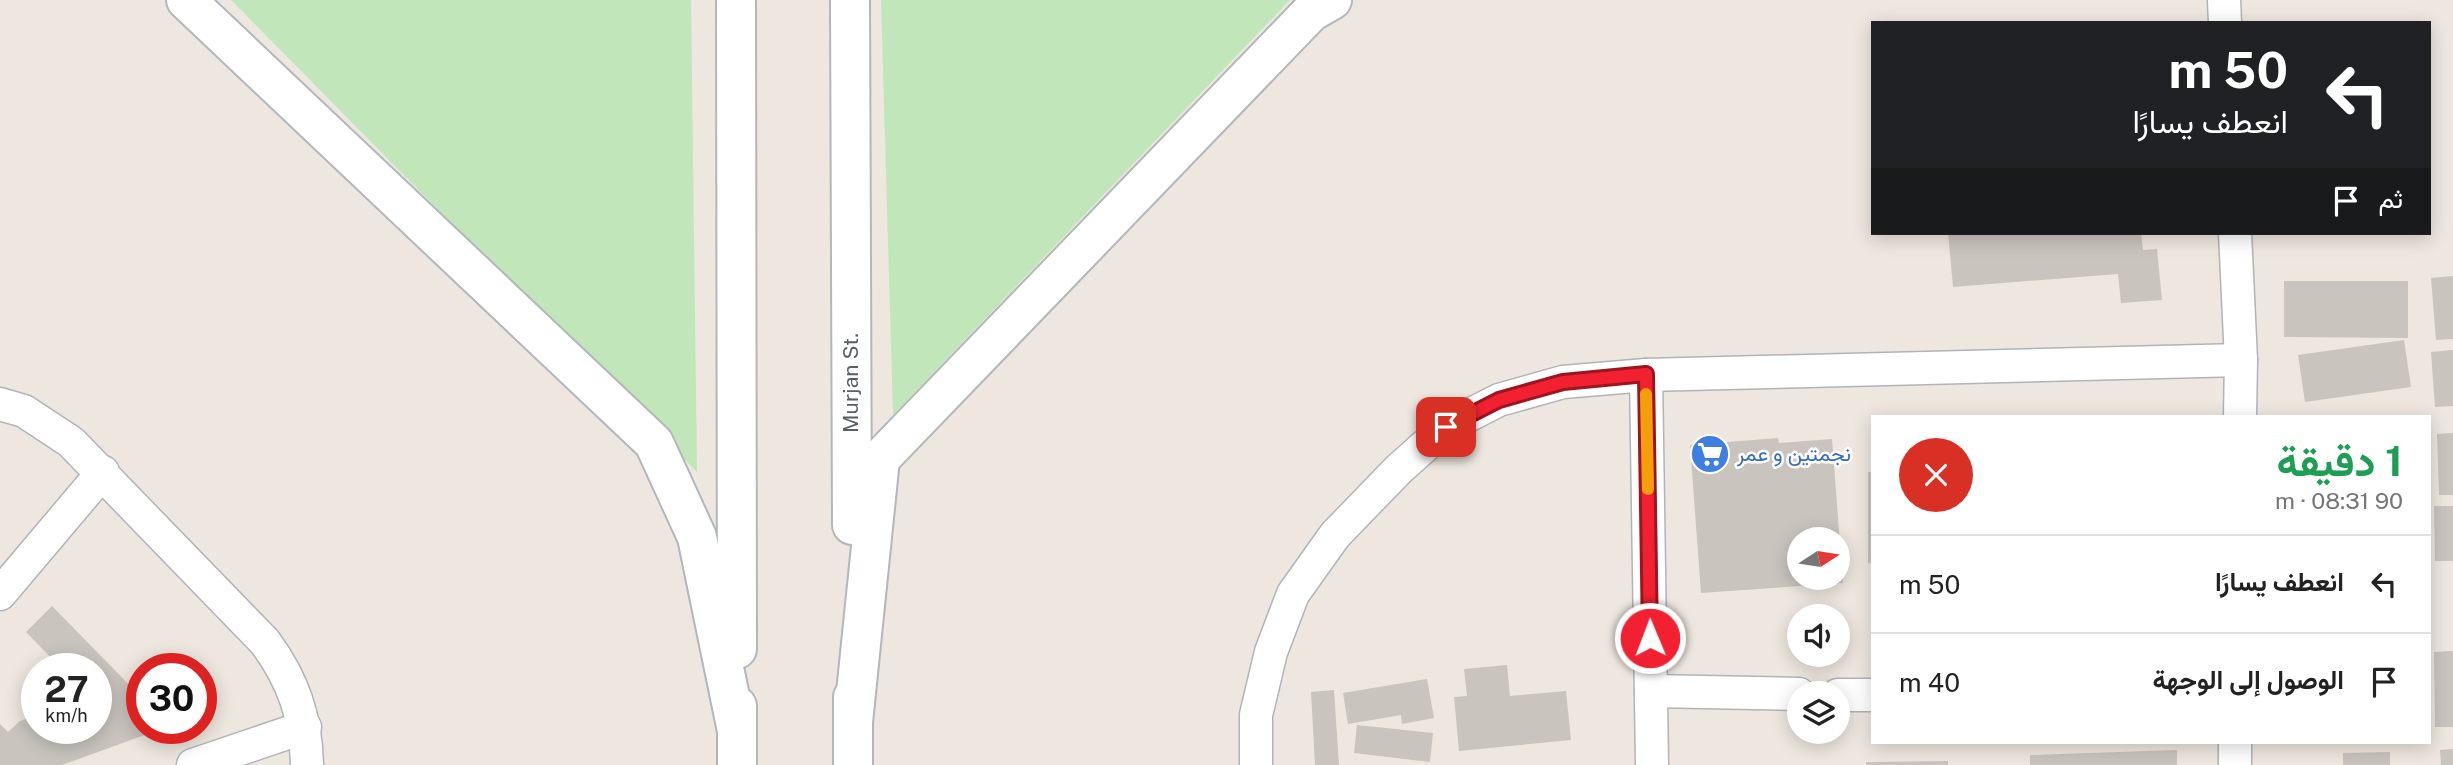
<!DOCTYPE html>
<html lang="ar">
<meta charset="utf-8">
<style>
:root{--surface:#fff;--page:#f6f6f6;--text:#222;--muted:#767676;--line:#e0e0e0}
body{margin:0;font-family:"Public Sans",Vazirmatn,sans-serif;background:var(--page);color:var(--text);direction:rtl;height:100vh;display:flex;flex-direction:column;font-size:26px;white-space:nowrap}
*{box-sizing:border-box;margin:0}
p{font-size:23px;color:var(--muted)}
.icon{flex:none;width:38px;height:38px;fill:none;stroke:currentColor;stroke-width:2;stroke-linecap:round;stroke-linejoin:round}
.map{position:relative;flex:1;overflow:hidden;direction:ltr}
.details{position:absolute;left:1871px;top:415px;width:560px;height:329px;display:flex;flex-direction:column;background:var(--surface);border-radius:0px;box-shadow:0 4px 18px #0003;direction:rtl}
.details>*{flex:none}
.guide{position:absolute;left:1871px;top:21px;width:560px;height:214px;border-radius:0px;box-shadow:0 4px 18px #0003;direction:rtl;background:#202124;color:#fff;overflow:hidden}
.needle{width:46px;rotate:78deg}
.tools{position:absolute;left:1787px;top:527px;display:grid;gap:14px}
.tools a{display:grid;place-items:center;width:63px;height:63px;border-radius:50%;background:var(--surface);box-shadow:0 4px 18px #0003;font-size:35px}
.speed{position:absolute;left:21px;top:653px;display:flex;gap:14px;font-size:35px;font-weight:700;text-align:center}
.speed>*{display:grid;place-content:center;width:91px;height:91px;border-radius:50%;background:var(--surface);box-shadow:0 4px 18px #0003;line-height:1}
.speed small{font-size:18px;font-weight:400}
.speed .limit{border:10px solid #d22;background:#fff;color:#111}
.pin{position:absolute;display:grid;place-items:center;width:60px;height:60px;color:#fff;margin:-30px;border-radius:14px;box-shadow:0 4px 10px #0006}
.me{position:absolute;width:77px;margin:-38px;rotate:359deg;stroke-linejoin:round;filter:drop-shadow(0 0 5px #0008)}
.turn{display:flex;align-items:center;gap:24px;height:147px;padding:0 28px;font-size:32px}
.turn .icon{width:91px;height:91px;stroke-width:2.5}
.turn b{display:block;font-size:49px;line-height:60px}
.then{display:flex;align-items:center;height:66px;padding:0 28px;background:#0003;gap:14px;font-size:26px}
.round{display:grid;place-items:center;flex:none;width:74px;height:74px;border-radius:37px;background:var(--page)}
.summary{display:flex;align-items:center;justify-content:space-between;height:119px;padding:0 28px}
h1{font-size:42px;font-weight:700;line-height:52px;color:#1e9e55}
ul{padding:0;list-style:none}
li{display:flex;align-items:center;gap:21px;height:98px;padding:0 28px;border-top:2px solid var(--line)}
li div{flex:1}
li b{display:block;font-size:26px}
li em{font-style:normal}
.map>svg:first-child{display:block}
.green{fill:#c1e6ba}
.building{fill:#c9c4be;fill-rule:evenodd}
.lines{fill:none;stroke-linecap:round;stroke-linejoin:round}
.street-casing{stroke:#b0b4b8;stroke-width:35}
.secondary-casing{stroke:#b1b7bb;stroke-width:42}
.street{stroke:#fff;stroke-width:32}
.secondary{stroke:#fff;stroke-width:38}
.route-casing{stroke:#9d1520;stroke-width:18}
.route{stroke:#f12132;stroke-width:12}
.slow{stroke:#f59e0b;stroke-width:12}
.labels{text-anchor:middle;stroke-width:5;stroke-linejoin:round;paint-order:stroke}
.street-label{font-size:21px;fill:#585e61;stroke:#fff}
.shop-label{font-size:21px;fill:#366cbe;stroke:#fff;text-anchor:start}
</style>
<div class="map">
<svg width="2453" height="765" viewBox="0 0 2453 765">
<rect width="100%" height="100%" fill="#ede7df"/>
<g class="green">
<polygon points="231,0 691,0 697,472"/>
<polygon points="881,0 1290,0 893,415"/>
</g>
<g class="building">
<polygon points="1948,233 2141,233 2143,250 2157,249 2162,300 2121,303 2118,274 1953,287"/>
<polygon points="2453,276 2453,339 2436,340 2431,278"/>
<polygon points="2284,281 2408,281 2408,338 2284,337"/>
<polygon points="2404,340 2411,387 2305,402 2298,355"/>
<polygon points="2453,350 2453,406 2435,407 2431,352"/>
<polygon points="2453,433 2453,495 2439,495 2437,434"/>
<path d="M1778 438 1779 443 1832 439 1843 583 1701 593 1690 445ZM1799 539H1838V578H1799Z"/>
<rect x="1868" y="472" width="4" height="91"/>
<polygon points="2434,506 2453,506 2453,561 2435,561"/>
<polygon points="52,606 142,698 142,728 164,728 62,765 0,765 0,724 8,732 20,721 37,715 37,728 96,728 96,668 61,668 26,632"/>
<polygon points="2453,651 2453,727 2435,727 2434,652"/>
<polygon points="1507,665 1510,696 1566,691 1571,740 1459,751 1454,697 1467,696 1464,669"/>
<polygon points="1427,679 1434,718 1402,724 1401,715 1348,724 1343,693"/>
<polygon points="1334,690 1339,765 1315,765 1311,692"/>
<polygon points="1357,725 1433,733 1430,762 1354,753"/>
<polygon points="2453,749 2453,765 2441,765 2440,750"/>
<polygon points="2177,750 2177,765 2030,765 2030,755"/>
<polygon points="2390,752 2390,765 2343,765 2343,753"/>
<polygon points="1948,761 1948,765 1866,765 1866,762"/>
</g>
<g class="lines">
<g class="street-casing">
<g id="street">
<polyline points="2224,0 2225,23"/>
<polyline points="2235,233 2241,360 2240,416"/>
<polyline points="1646,375 1652,765"/>
<path d="M0 404 24 411 71 442 265 642C293 680 306 717 307 765"/>
<polyline points="0,594 103,472"/>
<polyline points="1651,691 1799,694"/>
<polyline points="1838,695 1872,695"/>
<polyline points="2235,742 2235,765"/>
<polyline points="193,765 305,727"/>
<polyline points="1256,765 1256,715 1271,652 1293,594 1335,535 1399,469 1446,427 1499,400 1563,382 1646,375 2241,360"/>
</g>
</g>
<g class="secondary-casing">
<g id="secondary">
<polyline points="186,0 654,443 697,537 737,731"/>
<polyline points="736,0 737,649"/>
<polyline points="850,0 852,525"/>
<polyline points="853,697 853,765"/>
<polyline points="737,706 737,765"/>
<polyline points="853,722 880,459 1311,12 1332,0"/>
</g>
</g>
<use href="#street" class="street"/>
<use href="#secondary" class="secondary"/>
</g>
<g class="lines">
<g class="route-casing">
<polyline id="route" points="1446,427 1499,400 1563,382 1646,374 1650,638"/>
</g>
<use href="#route" class="route"/>
<polyline class="slow" points="1646,394 1648,489"/>
</g>
<defs>
<g id="supermarket-disc" transform="scale(2.0125)"><circle r="9.5" fill="#3f7fe0" stroke="#fff"/><path d="M-6-5.5h2.5l.6 2H6L4.5 2H-2.5L-4.4-4H-6ZM-1.5 3.2a1.3 1.3 0 1 0 .1 0ZM3 3.2a1.3 1.3 0 1 0 .1 0Z" fill="#fff"/></g>
</defs>
<g fill-rule="evenodd">
<use href="#supermarket-disc" x="1710" y="454"/>
</g>
<g class="labels">
<g class="street-label">
<text transform="translate(851 383) rotate(-90)" y="7">Murjan St.</text>
</g>
<g class="shop-label">
<text x="1737" y="461">نجمتين و عمر</text>
</g>
</g>
</svg>
<div class="tools">
<a><svg class="needle" viewBox="-14 -14 28 28"><path d="M0-13l5 13h-10z" fill="#e53935"/><path d="M0 13l5-13h-10z" fill="#767676"/></svg></a>
<a><svg class="icon" aria-label="sound" viewBox="0 0 24 24"><path d="M4 9h4l5-4v14l-5-4H4zM17 9q2 3 0 6"/></svg></a>
<a><svg class="icon" aria-label="layers" viewBox="0 0 24 24"><path d="M12 4l9 5-9 5-9-5zM3 14l9 5 9-5"/></svg></a>
</div>
<div class="speed"><div>27<small>km/h</small></div><div class="limit">30</div></div>
<div class="pin" style="left:1446px;top:427px;background:#d93025"><svg class="icon" aria-label="arrive" viewBox="0 0 24 24"><path d="M6 21V4h12l-3 4 3 4H6"/></svg></div>
<svg class="me" style="left:1650px;top:638px" viewBox="-20 -20 40 40"><circle r="17" fill="#f12132" stroke="#fff" stroke-width="3"/><path d="M0-11L8 9 0 5-8 9z" fill="#fff"/></svg>
<div class="guide">
<div class="turn"><svg class="icon" aria-label="left" viewBox="0 0 24 24"><path d="M17 20v-9H6M10 6l-5 5 5 5"/></svg><div><b>50 m</b>انعطف يسارًا</div></div>
<div class="then">ثم<svg class="icon" aria-label="arrive" viewBox="0 0 24 24"><path d="M6 21V4h12l-3 4 3 4H6"/></svg></div>
</div>
<section class="details">
<div class="summary"><div><h1>1 دقيقة</h1><p>90 m · 08:31</p></div><a class="round" style="background:#d93025;color:#fff"><svg class="icon" aria-label="close" viewBox="0 0 24 24"><path d="M6 6l12 12M18 6L6 18"/></svg></a></div>
<ul>
<li><svg class="icon" aria-label="left" viewBox="0 0 24 24"><path d="M17 20v-9H6M10 6l-5 5 5 5"/></svg><div><b>انعطف يسارًا</b></div><em>50 m</em></li>
<li><svg class="icon" aria-label="arrive" viewBox="0 0 24 24"><path d="M6 21V4h12l-3 4 3 4H6"/></svg><div><b>الوصول إلى الوجهة</b></div><em>40 m</em></li>
</ul>
</section>
</div>
